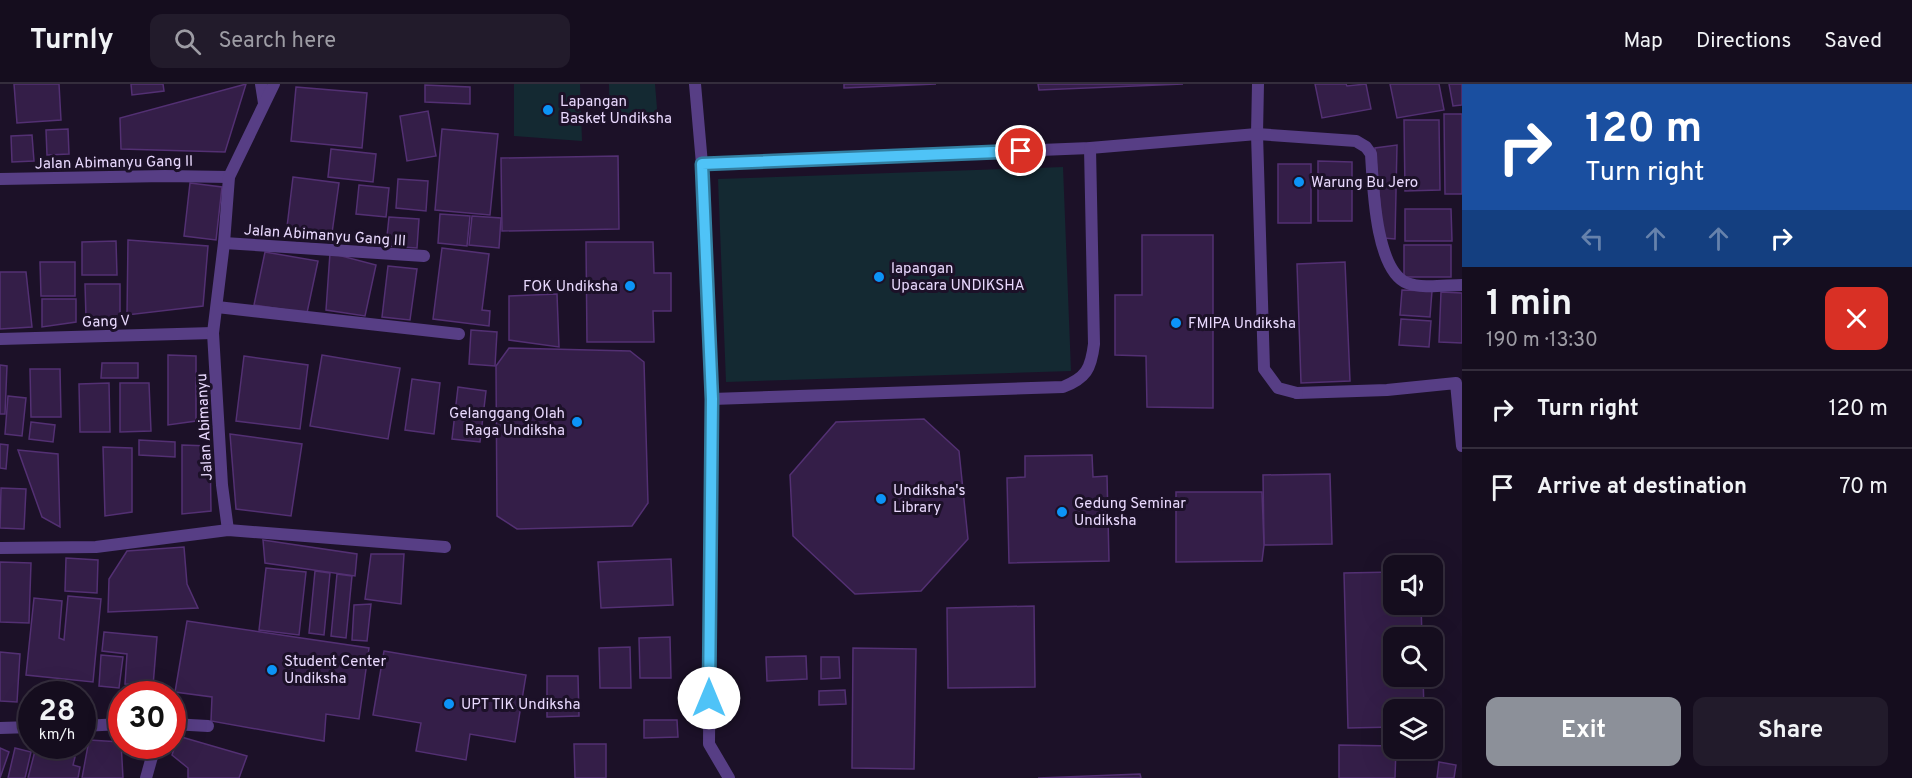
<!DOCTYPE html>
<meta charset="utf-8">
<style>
:root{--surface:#150d1e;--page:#221b2b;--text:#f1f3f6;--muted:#9d9ca4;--line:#342d3c;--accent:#8c9099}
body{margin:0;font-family:Overpass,sans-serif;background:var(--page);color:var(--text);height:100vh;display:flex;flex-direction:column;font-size:22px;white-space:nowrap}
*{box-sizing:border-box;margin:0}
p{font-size:20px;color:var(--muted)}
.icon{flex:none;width:33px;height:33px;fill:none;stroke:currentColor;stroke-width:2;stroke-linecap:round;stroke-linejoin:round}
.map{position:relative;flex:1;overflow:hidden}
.details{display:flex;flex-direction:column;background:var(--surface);width:450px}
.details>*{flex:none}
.top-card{background:#1a4fa0;color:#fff;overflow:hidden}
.controls{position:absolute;left:1383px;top:471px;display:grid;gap:12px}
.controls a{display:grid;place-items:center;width:60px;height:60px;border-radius:12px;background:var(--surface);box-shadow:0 6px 24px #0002,0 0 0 2px var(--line);font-size:30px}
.speed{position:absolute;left:18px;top:597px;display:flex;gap:12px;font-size:30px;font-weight:700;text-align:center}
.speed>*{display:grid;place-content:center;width:78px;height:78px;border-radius:50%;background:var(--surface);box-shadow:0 6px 24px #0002,0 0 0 2px var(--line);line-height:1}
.speed small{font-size:15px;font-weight:400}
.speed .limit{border:9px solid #d22;background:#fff;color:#111}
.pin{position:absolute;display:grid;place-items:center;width:51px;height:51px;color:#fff;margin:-26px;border:3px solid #fff;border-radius:50%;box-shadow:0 2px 6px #0007}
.me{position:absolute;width:66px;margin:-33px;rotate:0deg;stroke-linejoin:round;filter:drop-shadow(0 0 4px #0008)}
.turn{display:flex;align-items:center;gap:21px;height:126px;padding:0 24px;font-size:27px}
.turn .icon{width:78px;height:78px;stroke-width:2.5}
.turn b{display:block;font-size:42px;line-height:51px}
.lanes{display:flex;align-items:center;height:57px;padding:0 24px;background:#0003;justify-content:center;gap:30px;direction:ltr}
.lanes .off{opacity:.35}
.round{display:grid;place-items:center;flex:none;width:63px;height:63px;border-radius:12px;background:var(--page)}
.headline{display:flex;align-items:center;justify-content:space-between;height:102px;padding:0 24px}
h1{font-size:36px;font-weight:700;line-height:45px}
.primary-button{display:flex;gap:12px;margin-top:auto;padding:12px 24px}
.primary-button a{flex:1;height:69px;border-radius:12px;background:var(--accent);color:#fff;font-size:24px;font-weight:700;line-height:69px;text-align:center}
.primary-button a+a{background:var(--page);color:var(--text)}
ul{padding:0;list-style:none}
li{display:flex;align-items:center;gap:18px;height:78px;padding:0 24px;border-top:2px solid var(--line)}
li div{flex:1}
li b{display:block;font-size:22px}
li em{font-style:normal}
header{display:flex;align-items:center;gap:36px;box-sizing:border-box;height:84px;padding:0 30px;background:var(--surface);border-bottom:2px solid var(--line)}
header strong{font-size:28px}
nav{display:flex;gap:33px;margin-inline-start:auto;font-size:21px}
.search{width:420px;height:54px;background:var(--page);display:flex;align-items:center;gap:15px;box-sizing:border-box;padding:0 21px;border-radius:12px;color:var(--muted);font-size:22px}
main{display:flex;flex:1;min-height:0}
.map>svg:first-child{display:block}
.green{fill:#142932}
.building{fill:#341e48;stroke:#533073;stroke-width:1.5}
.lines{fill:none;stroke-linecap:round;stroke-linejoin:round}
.service{stroke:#573e85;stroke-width:12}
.minor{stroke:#573e85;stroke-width:12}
.route-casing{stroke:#337fa1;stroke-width:15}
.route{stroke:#4fc3f7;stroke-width:10}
.poi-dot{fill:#0c94f7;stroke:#1c1128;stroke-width:2}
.labels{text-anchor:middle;stroke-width:6;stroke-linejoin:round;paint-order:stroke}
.poi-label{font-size:15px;fill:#e9d9fe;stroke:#1c1128;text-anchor:start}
.street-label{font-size:15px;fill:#e9d9fe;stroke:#1c1128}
</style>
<header>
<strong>Turnly</strong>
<div class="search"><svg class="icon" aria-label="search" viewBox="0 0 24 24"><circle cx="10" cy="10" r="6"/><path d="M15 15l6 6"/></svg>Search here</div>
<nav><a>Map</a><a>Directions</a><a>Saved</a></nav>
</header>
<main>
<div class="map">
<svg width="1462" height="694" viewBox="0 0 1462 694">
<rect width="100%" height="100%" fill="#1c1128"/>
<g class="green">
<polygon points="514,0 580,0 582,57 514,52"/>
<polygon points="609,0 655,0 658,37 610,37"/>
<polygon points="1063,83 1071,287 726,298 718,95"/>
</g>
<g class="building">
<polygon points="14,0 59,0 61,36 17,39"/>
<polygon points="131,0 163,0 164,7 132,11"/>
<polygon points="246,0 225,68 121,65 120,34"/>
<polygon points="844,0 936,0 844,4"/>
<polygon points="1038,0 1183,0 1039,6"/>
<polygon points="1315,0 1346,0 1347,2 1366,0 1371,25 1322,34"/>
<polygon points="1390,0 1439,0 1444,26 1397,34"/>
<polygon points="1449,0 1462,0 1462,21 1453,22"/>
<polygon points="425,1 470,3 470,20 425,18"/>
<polygon points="296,3 367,9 362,64 291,57"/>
<polygon points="428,27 436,72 407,77 400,32"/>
<polygon points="1444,30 1462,30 1462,110 1445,110"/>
<polygon points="1404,36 1439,36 1440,106 1405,107"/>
<polygon points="68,45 69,70 47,71 46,46"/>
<polygon points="442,45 498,50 490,131 435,126"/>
<polygon points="32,51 34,77 12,78 11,52"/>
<polygon points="1397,61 1395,155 1383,154 1375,64"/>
<polygon points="331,65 376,70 373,98 328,93"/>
<polygon points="618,72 619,145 502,147 501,74"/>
<polygon points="1318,77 1352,78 1352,137 1318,137"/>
<rect x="1278" y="80" width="33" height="59"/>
<polygon points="293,93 339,99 332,149 287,143"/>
<polygon points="398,95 428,97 426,127 396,124"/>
<polygon points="190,99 222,103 216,156 184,152"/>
<polygon points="359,101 389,104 386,133 356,130"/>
<polygon points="1405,125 1451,125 1452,157 1405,157"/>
<polygon points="440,130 470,132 467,162 438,159"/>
<polygon points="472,132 501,134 499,164 469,161"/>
<polygon points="389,133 419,135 417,164 386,162"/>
<polygon points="1142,151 1213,151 1213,324 1147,323 1146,272 1115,271 1115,211 1142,211"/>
<polygon points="128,156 208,162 203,222 127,231"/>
<polygon points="116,157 117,191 82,191 82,158"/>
<polygon points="586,158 653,158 654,189 671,189 671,227 653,227 654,258 587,258"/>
<rect x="1404" y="161" width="47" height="32"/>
<polygon points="442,164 489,170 482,226 490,227 489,242 433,235"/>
<polygon points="265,168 318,177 307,229 254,221"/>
<polygon points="330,169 376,181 365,232 326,226"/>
<polygon points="40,178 75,178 75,212 41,212"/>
<polygon points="1345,178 1350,297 1301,299 1297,180"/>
<polygon points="388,182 417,185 410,236 382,233"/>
<polygon points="0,188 26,188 32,243 0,245"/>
<polygon points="85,200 120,200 120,234 86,234"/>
<polygon points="1402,206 1432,207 1430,233 1400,231"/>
<polygon points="1441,208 1462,209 1462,259 1439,258"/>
<polygon points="557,210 559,263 509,256 509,212"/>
<polygon points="42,215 76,215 76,238 42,243"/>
<polygon points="1401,235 1431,237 1429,263 1399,261"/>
<polygon points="471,246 497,248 495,282 469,280"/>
<polygon points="509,264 630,267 644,278 648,419 632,442 517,445 497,432 496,282"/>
<polygon points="168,271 196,272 196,337 168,341"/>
<polygon points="322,271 400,284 388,355 310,342"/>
<polygon points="244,272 308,281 300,345 236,337"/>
<polygon points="102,279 138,279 138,294 101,294"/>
<polygon points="0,281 7,282 5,330 0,330"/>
<polygon points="30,285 60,285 61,333 31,333"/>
<polygon points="412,295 440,299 434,350 405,346"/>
<polygon points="109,299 110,348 80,348 79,300"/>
<polygon points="120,299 149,299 151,347 120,348"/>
<polygon points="458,303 486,307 480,358 452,355"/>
<polygon points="8,312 26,314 22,352 5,350"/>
<polygon points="924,335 959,367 968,455 921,507 855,510 793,452 790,391 836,338"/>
<polygon points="31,338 55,341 53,358 29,355"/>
<polygon points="230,350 302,360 291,432 236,425"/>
<polygon points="139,356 175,358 175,373 139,371"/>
<polygon points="0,360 8,361 6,385 0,384"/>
<polygon points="182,361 210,362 211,427 182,430"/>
<polygon points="103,363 132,364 132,428 105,432"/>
<polygon points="18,366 58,370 60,443 42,433"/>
<polygon points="1092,371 1093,393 1107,392 1109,477 1009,479 1007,394 1025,393 1025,372"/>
<polygon points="1330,390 1332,460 1264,461 1263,391"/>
<polygon points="1,404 26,405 24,445 0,444"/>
<polygon points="1176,408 1262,408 1264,461 1262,477 1176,478"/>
<polygon points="263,456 357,470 355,492 265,479"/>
<polygon points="184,463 187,500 198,524 108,528 109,495 127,467"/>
<polygon points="371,470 404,470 401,520 365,515"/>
<polygon points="66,474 98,476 97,509 65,507"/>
<polygon points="671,475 673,521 601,524 598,478"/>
<polygon points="0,478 31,479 29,539 0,538"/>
<polygon points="266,484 306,488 299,551 259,546"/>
<polygon points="315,487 330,489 324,551 309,549"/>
<polygon points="1394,488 1394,520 1421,520 1422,554 1394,554 1394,592 1423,592 1424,626 1394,626 1394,643 1348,644 1344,489"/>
<polygon points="337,490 352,492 346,554 331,552"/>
<polygon points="68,512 101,515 93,598 26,591 34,514 62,517 59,554 64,556"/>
<polygon points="371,520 367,557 352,556 354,521"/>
<polygon points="1034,522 1035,603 948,604 947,524"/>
<polygon points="187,537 369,564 359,635 326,630 324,657 211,637 212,613 175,608"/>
<polygon points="104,548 157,553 153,602 125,600 127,570 102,567"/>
<polygon points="670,553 671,594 640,594 639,554"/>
<polygon points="630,563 631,604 600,604 599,564"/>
<polygon points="853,564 916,565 914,685 852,684"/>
<polygon points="384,567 526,591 515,658 470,650 466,676 416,667 421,639 373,631"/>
<polygon points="0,568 20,570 17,618 0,617"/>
<polygon points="101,571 123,573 119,604 99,602"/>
<polygon points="806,572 807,595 767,597 766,573"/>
<polygon points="821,573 839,573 840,594 821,595"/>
<polygon points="547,592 578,592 579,632 547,633"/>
<polygon points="845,606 846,620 819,621 819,607"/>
<polygon points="644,636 677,636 678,653 644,654"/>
<polygon points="178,652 247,672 239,694 188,694 188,684 172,671"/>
<polygon points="89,656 121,658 123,694 82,694"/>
<polygon points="574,660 606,660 606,694 575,694"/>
<polygon points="1339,661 1394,662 1394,664 1396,664 1395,694 1339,694"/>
<polygon points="36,663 75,673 73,681 80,683 78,694 28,694"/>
<polygon points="0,664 9,668 0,694"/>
<polygon points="15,664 31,668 25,694 8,694"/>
<polygon points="1439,678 1456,681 1454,694 1437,694"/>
<polygon points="1140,690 1141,694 1038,694"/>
</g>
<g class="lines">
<polyline class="service" points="1297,309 1387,306 1456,299 1462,362"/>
<g class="minor">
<polyline points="261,0 264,19"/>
<polyline points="695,0 702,80 712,315 709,660 729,694"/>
<polyline points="1258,0 1257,50 1264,285 1278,304 1297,309"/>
<path d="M702 80 1090 64 1257 50 1356 57 1366 63 1371 70C1373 100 1375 186 1407 199 1422 205 1446 201 1462 201"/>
<polyline points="0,95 165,92 229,93"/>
<polyline points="224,159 424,172"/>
<polyline points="217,223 459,250"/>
<polyline points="0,255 213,249"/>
<path d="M712 315 1063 303C1086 294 1091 285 1094 260L1090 64"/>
<polyline points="228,446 222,401 213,249 224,159 229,93 274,0"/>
<polyline points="0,464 96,463 228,446 445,463"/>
<polyline points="172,640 208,642"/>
<polyline points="82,642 122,640"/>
<polyline points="0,644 32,643"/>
<polyline points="146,694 155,662"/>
</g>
</g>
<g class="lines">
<g class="route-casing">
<polyline id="route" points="709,614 712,315 702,80 1021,67"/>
</g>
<use href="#route" class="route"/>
</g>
<g class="poi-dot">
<circle cx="548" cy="26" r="6"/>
<circle cx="1299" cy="98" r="6"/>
<circle cx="879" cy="193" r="6"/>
<circle cx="630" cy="202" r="6"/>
<circle cx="1176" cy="239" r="6"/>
<circle cx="577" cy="338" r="6"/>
<circle cx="881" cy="415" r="6"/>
<circle cx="1062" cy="428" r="6"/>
<circle cx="272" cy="586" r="6"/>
<circle cx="449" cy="620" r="6"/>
</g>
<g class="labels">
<g class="poi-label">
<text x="560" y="22">Lapangan<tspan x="560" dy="17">Basket Undiksha</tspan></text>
<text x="1311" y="103">Warung Bu Jero</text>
<text x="891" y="189">lapangan<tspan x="891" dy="17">Upacara UNDIKSHA</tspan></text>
<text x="618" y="207" text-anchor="end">FOK Undiksha</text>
<text x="1188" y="244">FMIPA Undiksha</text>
<text x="565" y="334" text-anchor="end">Gelanggang Olah<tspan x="565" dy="17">Raga Undiksha</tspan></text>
<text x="893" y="411">Undiksha's<tspan x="893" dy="17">Library</tspan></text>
<text x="1074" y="424">Gedung Seminar<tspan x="1074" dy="17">Undiksha</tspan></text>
<text x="284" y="582">Student Center<tspan x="284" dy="17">Undiksha</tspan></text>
<text x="461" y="625">UPT TIK Undiksha</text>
</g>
<g class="street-label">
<text transform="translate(114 78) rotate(-1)" y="5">Jalan Abimanyu Gang II</text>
<text transform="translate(325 151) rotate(4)" y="5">Jalan Abimanyu Gang III</text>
<text transform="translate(106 237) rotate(-2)" y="5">Gang V</text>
<text transform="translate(204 343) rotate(-93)" y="5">Jalan Abimanyu</text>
</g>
</g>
</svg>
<div class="controls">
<a><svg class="icon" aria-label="sound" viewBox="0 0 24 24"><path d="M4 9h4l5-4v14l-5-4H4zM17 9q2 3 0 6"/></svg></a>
<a><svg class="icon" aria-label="search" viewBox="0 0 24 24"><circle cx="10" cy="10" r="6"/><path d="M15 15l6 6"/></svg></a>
<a><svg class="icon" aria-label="layers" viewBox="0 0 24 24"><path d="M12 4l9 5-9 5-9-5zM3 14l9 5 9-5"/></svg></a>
</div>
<div class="speed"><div>28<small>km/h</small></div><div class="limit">30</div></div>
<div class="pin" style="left:1021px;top:67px;background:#d93025"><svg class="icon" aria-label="arrive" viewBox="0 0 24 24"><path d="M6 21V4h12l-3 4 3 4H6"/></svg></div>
<svg class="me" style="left:709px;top:614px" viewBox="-20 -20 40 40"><circle r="19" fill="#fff"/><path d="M0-13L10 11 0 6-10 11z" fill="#4fc3f7"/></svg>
</div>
<section class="details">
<div class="top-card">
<div class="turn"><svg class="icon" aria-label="right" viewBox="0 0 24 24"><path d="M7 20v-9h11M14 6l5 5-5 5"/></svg><div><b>120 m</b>Turn right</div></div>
<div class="lanes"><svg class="icon off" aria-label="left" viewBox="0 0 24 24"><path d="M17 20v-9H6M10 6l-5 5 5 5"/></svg><svg class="icon off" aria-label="ahead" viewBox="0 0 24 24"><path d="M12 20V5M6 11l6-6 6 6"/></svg><svg class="icon off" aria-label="ahead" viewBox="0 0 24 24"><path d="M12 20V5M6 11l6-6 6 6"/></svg><svg class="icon" aria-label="right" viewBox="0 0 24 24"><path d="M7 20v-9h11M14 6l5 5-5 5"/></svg></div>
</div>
<div class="headline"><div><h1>1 min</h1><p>190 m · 13:30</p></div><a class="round" style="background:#d93025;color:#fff"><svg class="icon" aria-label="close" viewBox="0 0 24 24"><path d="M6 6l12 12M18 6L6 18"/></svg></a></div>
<ul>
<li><svg class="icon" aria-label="right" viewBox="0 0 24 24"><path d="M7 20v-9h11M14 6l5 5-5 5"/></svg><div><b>Turn right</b></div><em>120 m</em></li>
<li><svg class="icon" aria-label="arrive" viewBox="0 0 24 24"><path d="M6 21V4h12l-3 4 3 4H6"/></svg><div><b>Arrive at destination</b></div><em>70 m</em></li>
</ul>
<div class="primary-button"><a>Exit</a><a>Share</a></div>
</section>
</main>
